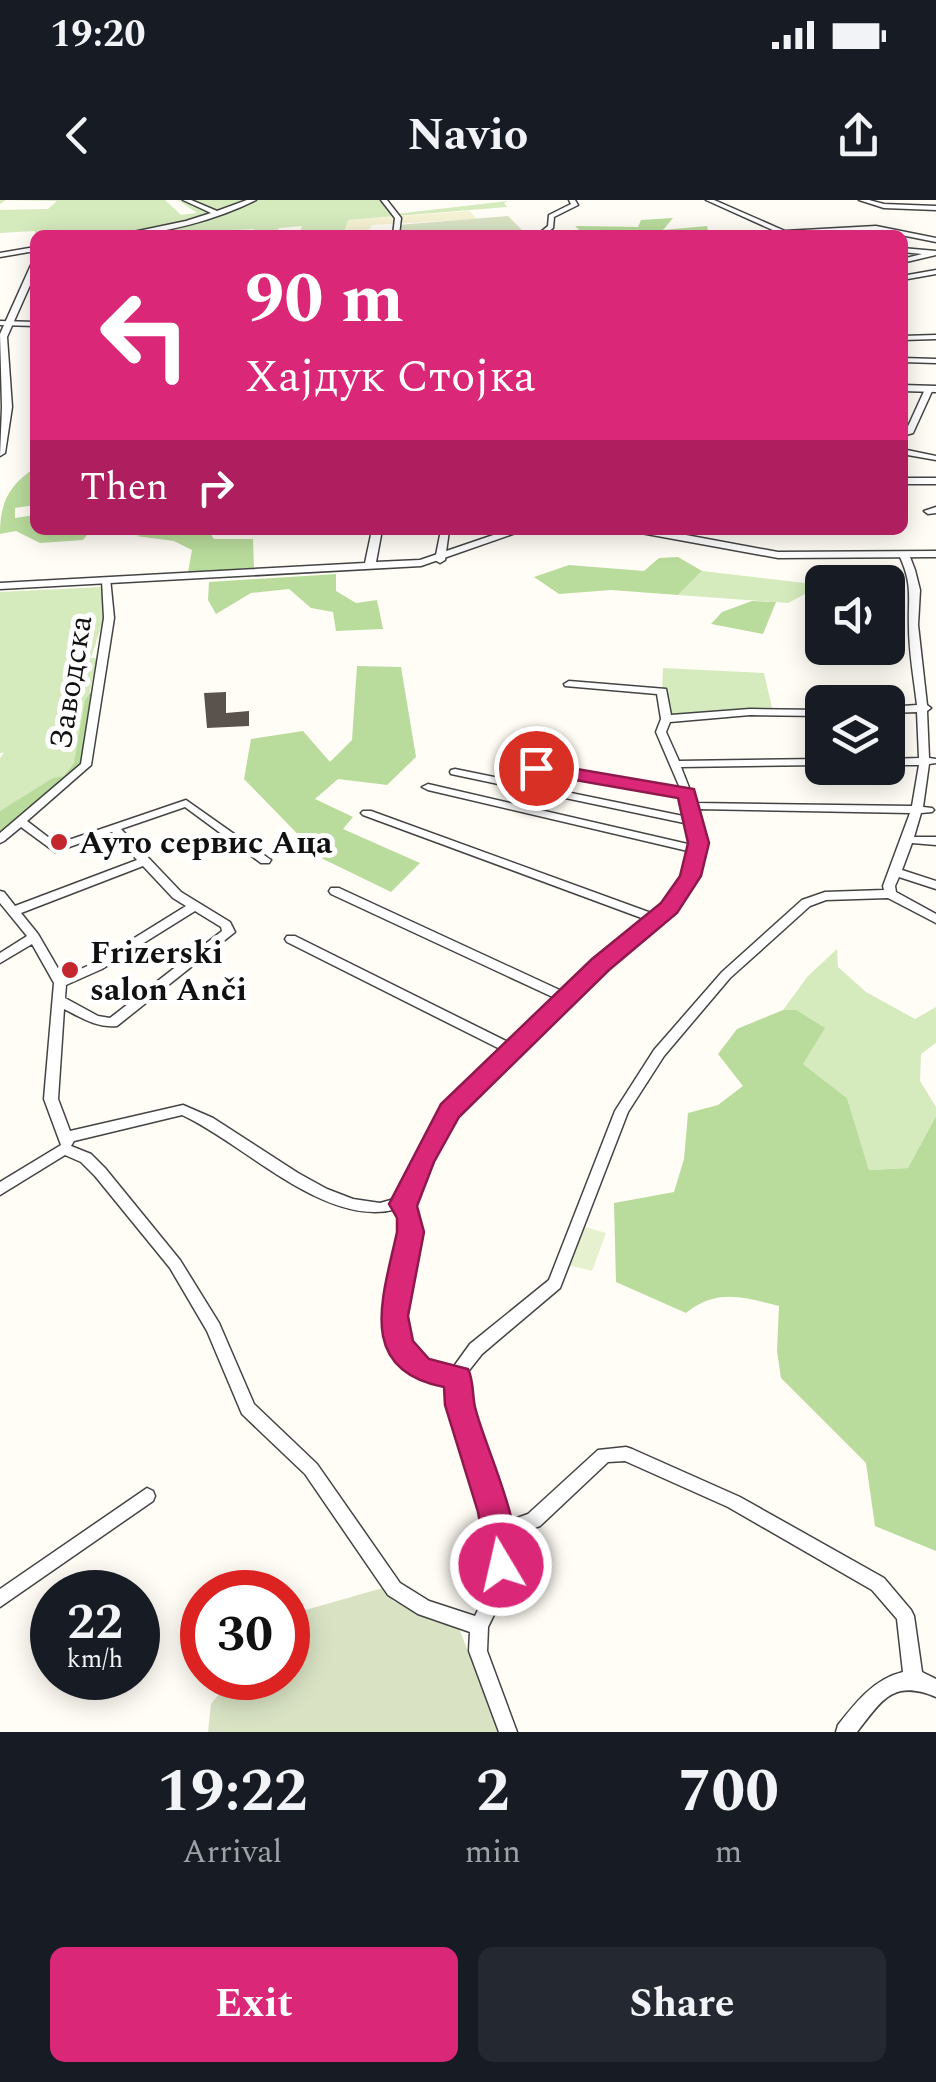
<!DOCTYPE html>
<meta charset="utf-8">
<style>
:root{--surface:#171b24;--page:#242831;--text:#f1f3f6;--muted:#9ea1a6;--accent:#db2777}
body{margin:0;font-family:Spectral,serif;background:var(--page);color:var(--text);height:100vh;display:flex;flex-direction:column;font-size:38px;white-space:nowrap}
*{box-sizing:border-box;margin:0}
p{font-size:32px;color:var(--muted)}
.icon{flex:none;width:55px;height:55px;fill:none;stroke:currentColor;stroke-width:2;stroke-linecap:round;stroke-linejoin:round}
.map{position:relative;height:1532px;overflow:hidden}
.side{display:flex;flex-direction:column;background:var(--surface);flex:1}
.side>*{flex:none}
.top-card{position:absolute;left:30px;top:30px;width:878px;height:305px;border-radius:15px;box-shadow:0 5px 25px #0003;background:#db2777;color:#fff;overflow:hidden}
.controls{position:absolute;left:805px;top:365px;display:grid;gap:20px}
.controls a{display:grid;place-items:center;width:100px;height:100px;border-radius:15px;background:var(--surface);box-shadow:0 5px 25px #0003;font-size:50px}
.speed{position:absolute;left:30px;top:1370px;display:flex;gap:20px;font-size:50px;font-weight:700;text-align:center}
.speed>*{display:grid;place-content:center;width:130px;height:130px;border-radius:50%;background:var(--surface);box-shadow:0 5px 25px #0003;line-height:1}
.speed small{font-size:25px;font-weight:400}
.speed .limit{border:15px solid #d22;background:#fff;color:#111}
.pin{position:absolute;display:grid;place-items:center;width:85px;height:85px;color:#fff;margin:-42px;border:5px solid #fff;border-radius:50%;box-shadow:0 2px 10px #0007}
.me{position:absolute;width:110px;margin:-55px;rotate:351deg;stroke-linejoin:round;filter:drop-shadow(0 0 8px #0008)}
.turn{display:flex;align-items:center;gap:35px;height:210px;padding:0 50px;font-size:45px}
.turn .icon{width:130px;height:130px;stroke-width:2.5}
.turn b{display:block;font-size:70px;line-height:85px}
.then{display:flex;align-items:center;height:95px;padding:0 50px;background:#0003;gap:20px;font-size:38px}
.eta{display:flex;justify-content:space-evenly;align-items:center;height:170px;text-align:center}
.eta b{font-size:60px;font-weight:700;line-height:70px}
.button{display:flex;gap:20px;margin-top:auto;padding:20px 50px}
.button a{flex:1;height:115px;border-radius:15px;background:var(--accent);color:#fff;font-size:40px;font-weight:700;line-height:115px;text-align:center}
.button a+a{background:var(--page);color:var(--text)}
.status{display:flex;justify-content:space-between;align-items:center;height:70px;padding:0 50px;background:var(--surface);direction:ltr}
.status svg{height:28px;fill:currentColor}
header{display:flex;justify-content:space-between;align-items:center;height:130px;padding:0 50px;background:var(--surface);font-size:45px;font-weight:700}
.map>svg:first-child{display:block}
.farmland{fill:#f6f3d4}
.green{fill:#d5ebbd}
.forest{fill:#b9dc9c}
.cemetery{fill:#d9e3c4}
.pitch{fill:#e6f2cf}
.building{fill:#5a524d}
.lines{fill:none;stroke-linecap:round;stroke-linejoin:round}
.minor-casing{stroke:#444;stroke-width:3}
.tertiary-casing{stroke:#444;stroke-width:3}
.minor{fill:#fff;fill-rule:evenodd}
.tertiary{fill:#fff;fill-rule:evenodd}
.route{fill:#db2777;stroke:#8e194d;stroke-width:2.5}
.poi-dot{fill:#c4262e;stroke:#fff;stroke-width:4}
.labels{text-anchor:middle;stroke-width:10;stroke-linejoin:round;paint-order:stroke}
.street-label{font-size:32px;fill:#111;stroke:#fff}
.poi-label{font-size:32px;font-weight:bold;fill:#111;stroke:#fff;text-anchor:start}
</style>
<div class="status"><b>19:20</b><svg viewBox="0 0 49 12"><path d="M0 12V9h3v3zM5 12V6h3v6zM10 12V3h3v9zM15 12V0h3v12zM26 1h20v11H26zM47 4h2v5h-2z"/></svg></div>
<header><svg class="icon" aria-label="back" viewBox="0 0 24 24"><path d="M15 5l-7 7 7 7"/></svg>Navio<svg class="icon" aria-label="share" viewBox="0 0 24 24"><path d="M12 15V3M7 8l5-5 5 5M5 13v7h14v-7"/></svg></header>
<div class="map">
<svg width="936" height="1532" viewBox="0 0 936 1532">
<rect width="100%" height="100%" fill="#fffdf5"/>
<polygon class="farmland" points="470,11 476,19 372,25 366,35 343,35 348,20"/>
<g class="green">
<polygon points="0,0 165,0 181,15 197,13 178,0 384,0 395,14 508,1 504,3 507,7 348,20 343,35 299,35 302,26 279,28 274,35 252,35 254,29 235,30 232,35 139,32 162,27 107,35 37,35 34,31 0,33 0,10 48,9 57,1 6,0 0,4"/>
<polygon points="702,371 822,385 788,403 678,395"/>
<polygon points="101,387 106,411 91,458 97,458 75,562 64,576 0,611 0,558 4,553 0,553 0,392"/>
<polygon points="663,468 764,473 773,512 670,517 662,491"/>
<polygon points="837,749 838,767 866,792 915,819 936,807 936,843 921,854 920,881 936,907 936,916 908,968 869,970 847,898 803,864 796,810 783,810 808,776"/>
</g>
<g class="forest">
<polygon points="673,18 663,30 707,26 709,35 585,35 575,26 638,27 641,20"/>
<path d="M35 268V305L15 308V318L35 315V330H91L83 340 40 343 16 331 0 334C0 302 9 285 35 268Z"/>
<polygon points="164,330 208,330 214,339 253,339 254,369 188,372 192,350 174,341 136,336"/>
<polygon points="678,357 702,371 678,395 611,390 559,394 534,377 569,365 644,371 659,358"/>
<polygon points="336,374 336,391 356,403 377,400 383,429 336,431 333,412 311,408 289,389 251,393 216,414 208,400 209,382"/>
<polygon points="752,401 776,402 763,434 711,424 722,412"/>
<polygon points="357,466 401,467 416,557 387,585 338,579 315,599 353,617 343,629 420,663 391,692 321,658 244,579 251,539 303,531 330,562 352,540"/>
<polygon points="91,492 96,493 79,571 0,635 0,611 53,578 64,576 74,563 85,500"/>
<path d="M783 810H796L825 828 803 864 847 898 869 970 908 968 936 916V1351L875 1326 866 1263 781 1178 777 1151 779 1106C743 1097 717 1088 686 1113L616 1082 614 1003 674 992 684 959 688 913 718 905 743 886 718 854 737 829Z"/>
</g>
<g class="cemetery">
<polygon points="508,16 527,35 396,35 399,25"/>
<polygon points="386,1387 393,1401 459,1428 499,1532 208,1532 211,1504 224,1488 224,1478 288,1478 288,1415"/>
</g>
<polygon class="pitch" points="582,1026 606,1033 592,1071 568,1065"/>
<polygon class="building" points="226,492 226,513 249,511 249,526 207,528 204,493"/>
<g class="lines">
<g class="minor-casing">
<g id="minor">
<path d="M183 0H191L217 11 247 0H256C218 19 162 35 119 35L186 21 211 13Z"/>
<polygon points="381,0 387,0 401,18 399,35 393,35 395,18"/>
<polygon points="569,0 575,0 578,5 554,17 553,28 544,35 537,35 548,26 549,15 571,4"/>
<polygon points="706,0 714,0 785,31 876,26 936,38 936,42 876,30 784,35"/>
<polygon points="859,0 869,0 884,4 936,6 936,10 884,8"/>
<polygon points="902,48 936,51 936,55 902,63 902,59 922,54 902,52"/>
<polygon points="936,70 936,74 902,80 902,76"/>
<polygon points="0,121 35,122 35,126 0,125"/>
<polygon points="936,135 936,139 902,140 902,136"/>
<polygon points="902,158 936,159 936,163 902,162"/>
<polygon points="926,187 933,189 913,233 906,235 905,233"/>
<polygon points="902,249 936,256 936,260 902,254"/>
<rect x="902" y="278" width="34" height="6"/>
<polygon points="936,307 936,313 928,314 924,311"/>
<polygon points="441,330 449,330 445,360 440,363 435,360"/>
<path d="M905 354 910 357 915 370 920 390 918 425 927 505 931 508 927 511 929 558 936 559V563L929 564 923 607 932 608 934 610 932 612 921 613 914 637H936V645L912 643 902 670 936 681V689L899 677 895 686 896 692 936 714V723L888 698 826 700 810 706 730 778 664 856 628 912 560 1088 482 1154 467 1173 468 1205 502 1311 503 1323 528 1314 598 1250 626 1247 632 1249 740 1297 884 1378 911 1410 914 1416 922 1472 936 1479V1497C893 1479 882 1500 857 1532H836L838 1525C856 1502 874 1479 903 1472L897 1419 872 1390 728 1307 625 1261 608 1262 540 1326 506 1338 510 1365 506 1390 488 1427 487 1451 517 1532H499L469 1451 470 1432 418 1414 388 1395 305 1274 242 1214 207 1131 170 1068 95 976 81 962 65 955 0 995V982L61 945 44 899 54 783 32 744 0 763V753L27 736 0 703V691L4 692 15 706 137 660 112 632 55 652 21 627 4 641 0 643V633L81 564 104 418 102 380 104 378H110L114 418 91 565 27 621 57 644 186 600 271 660 269 663H261L185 607 121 629 181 692 230 722 235 732 117 826C97 828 82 818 64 809L58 899 70 931 183 905 213 918 298 973 327 989 353 999 380 1003 401 997 429 931 460 890 502 850 287 742 285 739 287 736H295L510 843 557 799 331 694 329 691 331 688H339L564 792 647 720 363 615 361 613 363 611H371L654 714C675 697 683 677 692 652L428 590 422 587 428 584 692 645 689 624 451 574 450 572 451 570 455 569 688 617 682 596 532 570 531 568 532 566 536 565 680 588 656 532 661 519 657 494 565 486 564 484 569 481 666 489 671 515 750 509 822 510V516L750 515 670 522 666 532 679 561 822 559V565L681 567 695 603 912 606 919 565H888V559L919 558 917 512 888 513V507L917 505C914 479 909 453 909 427 908 397 913 386 900 357ZM697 609 910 613 883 686 884 690 825 692 802 700 722 772 654 850 615 911 549 1080 470 1144 452 1169C442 1166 431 1165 422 1160 377 1132 422 1069 418 1028 417 1021 413 1012 411 1005L440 937 470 896 605 768 673 711 692 684 704 650 701 622ZM143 666 173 698 186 706 94 763 63 777 38 734 21 713ZM195 711 221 727 222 731 110 818 98 816 65 798 66 785 102 769ZM182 915C245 944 326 1029 397 1009 400 1017 403 1024 403 1032 403 1079 361 1139 413 1171 424 1178 439 1179 451 1182L452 1205 484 1311 492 1365 488 1389 475 1416 429 1401 400 1383 317 1264 254 1204 219 1123 180 1060 105 968 91 954 71 946 74 941Z"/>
<polygon points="147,1288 153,1291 155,1296 153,1301 0,1407 0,1389"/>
</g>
</g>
<g class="tertiary-casing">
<g id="tertiary">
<polygon points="35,47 35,51 0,57 0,53"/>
<polygon points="35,63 35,74 7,137 12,207 5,253 0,256 2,207 0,134 31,65"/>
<polygon points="902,185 936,186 936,192 902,191"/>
<polygon points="372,330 382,330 376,362 420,360 508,330 524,330 421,366 0,389 0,383 365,363"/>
<polygon points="636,330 659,330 778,352 936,351 936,357 778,358 641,333"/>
</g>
</g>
<use href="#minor" class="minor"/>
<use href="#tertiary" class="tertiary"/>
</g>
<path class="route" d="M536 562 694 589 709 643 701 676 677 713 609 770 459 917 434 962 417 1006 424 1032 408 1116 413 1141 429 1159 468 1169C474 1181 472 1194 475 1207 485 1249 530 1336 512 1376L501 1380 490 1376 478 1312 445 1205 444 1187C355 1170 383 1097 397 1032V1018L389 1004 441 904 592 759 661 703 680 676 688 643 678 598 529 572V564Z"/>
<g class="poi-dot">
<circle cx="59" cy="642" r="10"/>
<circle cx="70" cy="770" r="10"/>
</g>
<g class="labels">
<g class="street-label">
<text transform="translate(70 482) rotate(-81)" y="11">Заводска</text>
</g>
<g class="poi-label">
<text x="79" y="653">Ауто сервис Аца</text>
<text x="90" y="763">Frizerski<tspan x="90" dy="37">salon Anči</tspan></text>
</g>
</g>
</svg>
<div class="controls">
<a><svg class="icon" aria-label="sound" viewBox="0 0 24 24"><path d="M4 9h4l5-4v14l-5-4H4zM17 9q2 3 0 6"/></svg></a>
<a><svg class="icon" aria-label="layers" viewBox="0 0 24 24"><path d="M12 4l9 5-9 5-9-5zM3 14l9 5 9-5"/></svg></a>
</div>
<div class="speed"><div>22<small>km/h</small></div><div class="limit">30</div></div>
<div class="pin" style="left:536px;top:568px;background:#d93025"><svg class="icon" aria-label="arrive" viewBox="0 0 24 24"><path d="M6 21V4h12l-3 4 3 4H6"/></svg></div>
<svg class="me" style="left:501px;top:1365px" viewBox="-20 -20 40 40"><circle r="17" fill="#db2777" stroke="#fff" stroke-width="3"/><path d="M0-11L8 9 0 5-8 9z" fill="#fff"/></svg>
<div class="top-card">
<div class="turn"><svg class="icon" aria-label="left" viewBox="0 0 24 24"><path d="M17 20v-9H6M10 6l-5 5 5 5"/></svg><div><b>90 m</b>Хајдук Стојка</div></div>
<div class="then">Then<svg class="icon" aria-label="right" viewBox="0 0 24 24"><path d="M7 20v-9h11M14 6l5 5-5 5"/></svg></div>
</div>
</div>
<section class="side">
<div class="eta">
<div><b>19:22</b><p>Arrival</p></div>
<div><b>2</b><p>min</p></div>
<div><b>700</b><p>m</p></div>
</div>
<div class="button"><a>Exit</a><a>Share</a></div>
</section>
